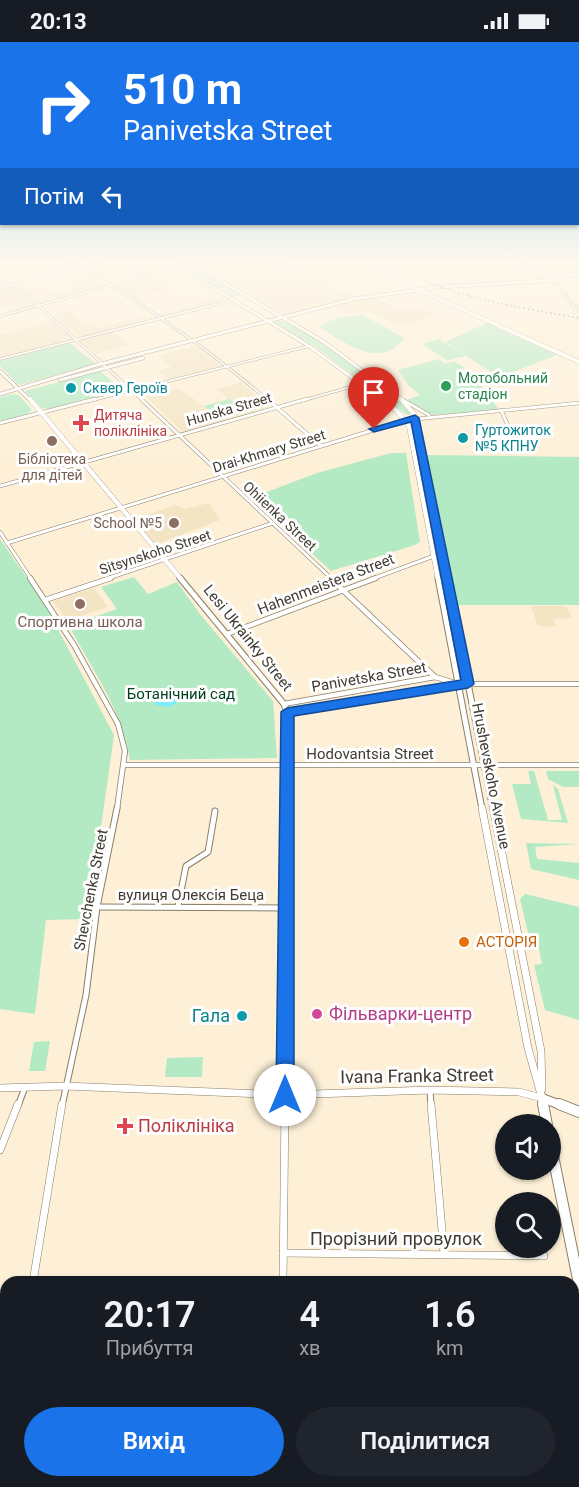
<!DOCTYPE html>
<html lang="uk">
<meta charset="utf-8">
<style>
:root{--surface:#171b24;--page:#20242c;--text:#f1f3f6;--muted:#9ea1a6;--accent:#1a73e8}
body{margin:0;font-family:Roboto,sans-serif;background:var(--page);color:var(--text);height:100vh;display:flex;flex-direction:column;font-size:22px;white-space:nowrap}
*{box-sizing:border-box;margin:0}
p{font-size:20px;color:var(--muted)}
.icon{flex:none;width:33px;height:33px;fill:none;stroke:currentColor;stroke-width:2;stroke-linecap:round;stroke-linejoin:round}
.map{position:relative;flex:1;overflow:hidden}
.side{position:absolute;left:0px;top:1234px;width:579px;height:212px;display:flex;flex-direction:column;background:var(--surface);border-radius:18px 18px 0 0;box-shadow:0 2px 4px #0004}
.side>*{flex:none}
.guide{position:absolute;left:0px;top:0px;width:579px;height:183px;box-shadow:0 2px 4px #0004;background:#1a73e8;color:#fff;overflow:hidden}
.fabs{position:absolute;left:495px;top:1072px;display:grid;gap:12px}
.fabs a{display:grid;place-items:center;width:66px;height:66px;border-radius:50%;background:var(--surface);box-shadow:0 2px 4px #0004;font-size:30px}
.pin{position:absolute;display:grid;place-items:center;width:51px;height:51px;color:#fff;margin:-62px -26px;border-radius:50% 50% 50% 0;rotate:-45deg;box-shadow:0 0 6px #0007}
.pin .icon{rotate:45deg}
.me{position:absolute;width:66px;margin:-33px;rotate:0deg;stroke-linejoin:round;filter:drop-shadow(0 0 4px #0008)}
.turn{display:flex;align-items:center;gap:21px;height:126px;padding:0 24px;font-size:27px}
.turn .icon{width:78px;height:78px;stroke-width:2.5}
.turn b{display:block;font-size:42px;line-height:51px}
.then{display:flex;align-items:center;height:57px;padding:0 24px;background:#0003;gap:12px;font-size:22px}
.eta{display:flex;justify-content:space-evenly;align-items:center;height:102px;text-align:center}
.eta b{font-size:36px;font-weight:600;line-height:42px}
.primary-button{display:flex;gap:12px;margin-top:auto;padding:12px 24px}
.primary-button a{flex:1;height:69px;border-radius:36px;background:var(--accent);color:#fff;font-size:24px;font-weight:600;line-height:69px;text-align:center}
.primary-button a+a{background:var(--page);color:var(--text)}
.status{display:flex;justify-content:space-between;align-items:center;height:42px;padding:0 30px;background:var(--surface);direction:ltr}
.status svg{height:16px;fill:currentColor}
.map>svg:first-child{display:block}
.built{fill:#f3e4c4}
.green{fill:#b3eac3}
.water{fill:#7eedfb}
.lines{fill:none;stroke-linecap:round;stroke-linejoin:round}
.street-far4-casing{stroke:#8a7e68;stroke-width:3}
.street-far3-casing{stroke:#8a7e68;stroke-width:4}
.street-far2-casing{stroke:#8a7e68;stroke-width:6}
.street-far1-casing{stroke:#8a7e68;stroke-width:7}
.street-casing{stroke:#8a7e68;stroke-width:8}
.secondary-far3-casing{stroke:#8a7e68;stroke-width:4}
.secondary-far2-casing{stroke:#8a7e68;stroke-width:5}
.secondary-far1-casing{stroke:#8a7e68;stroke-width:7}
.secondary-casing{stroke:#8a7e68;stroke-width:8}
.primary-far2-casing{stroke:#8a7e68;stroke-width:4.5}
.primary-far1-casing{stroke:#8a7e68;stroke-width:10}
.primary-casing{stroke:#8a7e68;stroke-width:12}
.street-far4{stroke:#fff;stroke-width:2}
.street-far3{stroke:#fff;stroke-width:3}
.street-far2{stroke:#fff;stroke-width:4.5}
.street-far1{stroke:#fff;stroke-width:5}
.street{stroke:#fff;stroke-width:7}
.secondary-far3{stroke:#fff;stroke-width:3}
.secondary-far2{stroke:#fff;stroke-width:4.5}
.secondary-far1{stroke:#fff;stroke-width:5}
.secondary{stroke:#fff;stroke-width:7}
.primary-far2{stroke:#fff;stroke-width:4}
.primary-far1{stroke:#fff;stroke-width:8}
.primary{stroke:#fff;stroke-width:10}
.rail{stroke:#787162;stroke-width:1.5;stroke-dasharray:1.5 3;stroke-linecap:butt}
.route{fill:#1a73e8;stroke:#114b97;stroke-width:1.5}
.leisure-dot{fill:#2e9e5b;stroke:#fefefe;stroke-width:2}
.culture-dot{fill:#0f9aa8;stroke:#fefefe;stroke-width:2}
.health-dot{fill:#e0444e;stroke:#fefefe;stroke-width:2}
.education-dot{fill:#8d6e63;stroke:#fefefe;stroke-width:2}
.food-dot{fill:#e8710a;stroke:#fefefe;stroke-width:2}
.hotel-dot{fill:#d1479c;stroke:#fefefe;stroke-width:2}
.labels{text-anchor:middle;stroke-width:6;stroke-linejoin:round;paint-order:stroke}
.far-leisure-label{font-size:14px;fill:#27864d;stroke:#fefefe;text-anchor:start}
.far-culture-label{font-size:14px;fill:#0d838f;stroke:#fefefe;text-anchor:start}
.far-street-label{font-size:14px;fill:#413c32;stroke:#fefefe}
.far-health-label{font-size:14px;fill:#be3a42;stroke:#fefefe;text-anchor:start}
.far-education-label{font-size:14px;fill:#785e54;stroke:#fefefe}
.street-label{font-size:15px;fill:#413c32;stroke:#fefefe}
.education-label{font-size:15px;fill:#785e54;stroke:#fefefe}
.park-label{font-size:15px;fill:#013e1e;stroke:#fefefe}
.food-label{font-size:15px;fill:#c56008;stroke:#fefefe;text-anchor:start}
.near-hotel-label{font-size:18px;fill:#b23c85;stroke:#fefefe;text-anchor:start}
.near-culture-label{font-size:18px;fill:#0d838f;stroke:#fefefe;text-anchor:end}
.near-street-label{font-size:18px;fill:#413c32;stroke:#fefefe}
.near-health-label{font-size:18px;fill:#be3a42;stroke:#fefefe;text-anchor:start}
</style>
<div class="status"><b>20:13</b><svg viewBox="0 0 49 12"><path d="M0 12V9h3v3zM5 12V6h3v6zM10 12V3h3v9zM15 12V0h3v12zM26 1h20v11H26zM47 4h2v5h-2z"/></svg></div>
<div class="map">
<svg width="579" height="1445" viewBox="0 0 579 1445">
<rect width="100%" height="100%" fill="#fdf0d7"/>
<g class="built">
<polygon points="200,220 280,220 349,256 286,273 196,221"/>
<polygon points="153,233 174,246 132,257 115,244"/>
<polygon points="91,235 106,244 41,262 20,249 39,244 52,252 72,247 64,242"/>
<polygon points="6,245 9,245 35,264 10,270 0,265 0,247"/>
<polygon points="225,254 236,261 222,264 216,261 161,275 154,273"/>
<polygon points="375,256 397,268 421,265 435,273 399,285 369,269 350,272 334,264"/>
<polygon points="68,269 85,284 92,282 97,286 150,273 154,275 81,296 53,273"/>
<polygon points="53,279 73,297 0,316 0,293"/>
<polygon points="112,289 129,303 96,312 80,298"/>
<polygon points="194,304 222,324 168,337 158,329 172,325 159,314"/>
<polygon points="242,340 269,365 183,390 145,354 178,346 204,364 229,357 217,347"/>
<polygon points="209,461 220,478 155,503 132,478 175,463 185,467"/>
<polygon points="94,546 108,565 67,579 53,559"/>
<polygon points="531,564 566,564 572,576 554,577 556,585 538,584"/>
</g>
<g class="green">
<polygon points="191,223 242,252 233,255 183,225"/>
<path d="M363 273 404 296C381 329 344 300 319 285 333 275 347 274 363 273Z"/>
<path d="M278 278C294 277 403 357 411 372L407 373 314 304 275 281Z"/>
<polygon points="487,281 557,313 503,334 497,334 445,300"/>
<polygon points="439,297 465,314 447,318 422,302"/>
<polygon points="70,301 96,322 19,343 0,324 0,319"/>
<polygon points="439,317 445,322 454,319 465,326 455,330 481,343 499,368 432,373 407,358 420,353 408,343 398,328"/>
<polygon points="100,329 120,346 120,349 49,367 42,366 25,349"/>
<polygon points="12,352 19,353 32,368 27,372 0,379 0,355"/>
<polygon points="229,357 245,370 220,377 204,364"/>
<polygon points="391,411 406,411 420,500 415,503 331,529 251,456 317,431"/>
<polygon points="426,413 579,415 579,563 457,563"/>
<polygon points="0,497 43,559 114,693 88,877 46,878 35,972 0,967"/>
<path d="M134 535 148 552 177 540 200 572 273 659 277 716 130 718C123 670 92 627 69 584L117 567 101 545Z"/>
<polygon points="528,729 534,729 548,778 562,778 553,743 558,747 568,781 521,777 512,742 531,742"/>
<polygon points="546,729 579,729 579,745 563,745 548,737"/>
<polygon points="526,801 579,802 535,805 537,817 579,821 579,838 531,827"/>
<polygon points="525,852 579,865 579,978 545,968 534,923 542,922 536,892 528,891 520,857"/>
<polygon points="50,999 45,1029 29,1029 34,1000"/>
<polygon points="203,1015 202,1035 165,1035 167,1016"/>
</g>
<polygon class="water" points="171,645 184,653 185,657 168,665 156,663 152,657 154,651"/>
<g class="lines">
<g class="street-far4-casing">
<g id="street-far4">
<path d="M72 220C141 260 208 307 269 359"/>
<polyline points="283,220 354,257"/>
<polyline points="519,220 553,238 577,268 574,271"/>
<polyline points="577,220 579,224"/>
<polyline points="129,224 139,229"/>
<polyline points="0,237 37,262 143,359"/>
<polyline points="0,246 99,220"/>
<polyline points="0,274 197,220"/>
<polyline points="0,317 217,262"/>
<polyline points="89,359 309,304"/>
<polyline points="301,359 361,342"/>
</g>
</g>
<g class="street-far3-casing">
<g id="street-far3">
<polyline points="141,357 332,537"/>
<polyline points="267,357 321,404"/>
<polyline points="403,358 429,373"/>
<polyline points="501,368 516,402"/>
<polyline points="0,381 95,357"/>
<polyline points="0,444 307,357"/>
<polyline points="0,490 31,537"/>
<polyline points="7,501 406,378 579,361"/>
<polyline points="106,537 273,481"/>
<polyline points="372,537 434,514"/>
</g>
</g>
<g class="street-far2-casing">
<g id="street-far2">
<polyline points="30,536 74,603 118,682 125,709 117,767"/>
<polyline points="330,536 435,635"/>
<polyline points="45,558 111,536"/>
<polyline points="227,592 376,536"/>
<polyline points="284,662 435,635 455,641"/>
<polyline points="287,670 458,642 579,642"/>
<polyline points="124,723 579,723"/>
</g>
</g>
<g class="street-far1-casing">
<g id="street-far1">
<polyline points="178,864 186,824 208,810 215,769"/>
<polyline points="97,865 285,866"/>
<polyline points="430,1048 431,1064"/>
<polyline points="18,1064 25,1045"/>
<polyline points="62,1064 86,953 97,865 117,766"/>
<polyline points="285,1064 285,1053"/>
</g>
</g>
<g class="street-casing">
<g id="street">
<polyline points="431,1062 444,1211"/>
<polyline points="0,1108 18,1062"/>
<polyline points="283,1211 544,1214"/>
<polyline points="33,1240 62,1062"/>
<polyline points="109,1240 283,1238"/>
<polyline points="283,1240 285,1062"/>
<polyline points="26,1440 72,1440"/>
<polyline points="283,1440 283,1445"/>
</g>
</g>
<g class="secondary-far3-casing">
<g id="secondary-far3">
<polyline points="171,220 309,304 384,359"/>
<polyline points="189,220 324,300 403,359"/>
<polyline points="0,329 31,359"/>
<polyline points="60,338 143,316"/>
<polyline points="0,352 97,323 354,257 439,245 579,237"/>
</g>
</g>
<g class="secondary-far2-casing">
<g id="secondary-far2">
<polyline points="30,357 181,537"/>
<polyline points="382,357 396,368 409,384 438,537"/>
<polyline points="401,357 414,372 447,537"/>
</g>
</g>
<g class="secondary-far1-casing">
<g id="secondary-far1">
<polyline points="180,536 284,662 287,670 286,767"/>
<polyline points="438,536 482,767"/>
<polyline points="447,536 493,767"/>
</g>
</g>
<g class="secondary-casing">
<g id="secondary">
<polyline points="482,766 528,1006 542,1056"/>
<polyline points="493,766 541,1009 542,1047"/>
<polyline points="0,1046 65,1044 285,1053 430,1048 519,1050 542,1056"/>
<polyline points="285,1053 286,766"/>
</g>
</g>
<g class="primary-far2-casing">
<polyline id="primary-far2" points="373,220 395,237 579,320"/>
</g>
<g class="primary-far1-casing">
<g id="primary-far1">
<polyline points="542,1056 563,1064"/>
<polyline points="542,1056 543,1064"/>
</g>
</g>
<g class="primary-casing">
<g id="primary">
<polyline points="543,1062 547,1083"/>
<polyline points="559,1062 579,1070"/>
<polyline points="550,1099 579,1242"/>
</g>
</g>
<use href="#street-far4" class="street-far4"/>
<use href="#street-far3" class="street-far3"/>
<use href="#street-far2" class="street-far2"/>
<use href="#street-far1" class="street-far1"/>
<use href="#street" class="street"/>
<use href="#secondary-far3" class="secondary-far3"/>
<use href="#secondary-far2" class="secondary-far2"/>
<use href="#secondary-far1" class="secondary-far1"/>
<use href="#secondary" class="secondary"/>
<use href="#primary-far2" class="primary-far2"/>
<use href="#primary-far1" class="primary-far1"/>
<use href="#primary" class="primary"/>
<path class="rail" d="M388 220C447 256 512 264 579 276"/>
</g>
<linearGradient id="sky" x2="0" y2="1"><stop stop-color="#7dcbf0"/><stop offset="0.52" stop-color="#fef8ed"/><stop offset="1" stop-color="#fef8ed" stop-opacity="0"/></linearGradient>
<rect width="579" height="422" fill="url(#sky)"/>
<polygon class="route" points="415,373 419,376 474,642 468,646 294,674 294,1053 292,1060 285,1063 279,1060 276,1053 281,670 287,666 461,638 411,380 374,390 369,387"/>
<circle class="leisure-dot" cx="446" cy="344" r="6"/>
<g class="culture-dot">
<circle cx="71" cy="346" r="6"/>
<circle cx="463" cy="396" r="6"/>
<circle cx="242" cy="974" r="6"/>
</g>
<g class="health-dot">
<path d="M78 372h6v6h6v6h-6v6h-6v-6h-6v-6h6z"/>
<path d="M122 1075h6v6h6v6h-6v6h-6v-6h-6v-6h6z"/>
</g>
<g class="education-dot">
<circle cx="52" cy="399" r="6"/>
<circle cx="174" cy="481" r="6"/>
<circle cx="80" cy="562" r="6"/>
</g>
<circle class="food-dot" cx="464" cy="900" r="6"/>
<circle class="hotel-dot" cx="317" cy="972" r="6"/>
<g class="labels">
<g class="far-leisure-label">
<text x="458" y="341">Мотобольний<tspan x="458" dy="16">стадіон</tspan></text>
</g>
<g class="far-culture-label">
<text x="83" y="351">Сквер Героїв</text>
<text x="475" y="393">Гуртожиток<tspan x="475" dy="16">№5 КПНУ</tspan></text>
</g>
<g class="far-street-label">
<text transform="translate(229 367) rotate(-16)" y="5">Hunska Street</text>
<text transform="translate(269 409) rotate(-17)" y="5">Drai-Khmary Street</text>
<text transform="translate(280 474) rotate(43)" y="5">Ohiienka Street</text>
<text transform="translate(155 510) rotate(-18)" y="5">Sitsynskoho Street</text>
</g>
<g class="far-health-label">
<text x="94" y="378">Дитяча<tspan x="94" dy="16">поліклініка</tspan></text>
</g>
<g class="far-education-label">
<text x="52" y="422">Бібліотека<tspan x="52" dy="16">для дітей</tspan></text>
<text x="162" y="486" text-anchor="end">School №5</text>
</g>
<g class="street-label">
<text transform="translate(326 542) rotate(-21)" y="5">Hahenmeistera Street</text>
<text transform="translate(248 596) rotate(51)" y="5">Lesi Ukrainky Street</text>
<text transform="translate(369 635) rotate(-10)" y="5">Panivetska Street</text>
<text x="370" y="717">Hodovantsia Street</text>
<text transform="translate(491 734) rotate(79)" y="5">Hrushevskoho Avenue</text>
<text transform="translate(91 848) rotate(-79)" y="5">Shevchenka Street</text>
<text x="191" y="858">вулиця Олексія Беца</text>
</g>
<g class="education-label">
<text x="80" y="585">Спортивна школа</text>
</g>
<g class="park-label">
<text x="181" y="657">Ботанічний сад</text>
</g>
<g class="food-label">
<text x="476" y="905">АСТОРІЯ</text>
</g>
<g class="near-hotel-label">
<text x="329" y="978">Фільварки-центр</text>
</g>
<g class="near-culture-label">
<text x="230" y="980">Гала</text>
</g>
<g class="near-street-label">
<text transform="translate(417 1034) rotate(-1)" y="6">Ivana Franka Street</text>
<text x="396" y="1203">Прорізний провулок</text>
</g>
<g class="near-health-label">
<text x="138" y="1090">Поліклініка</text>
</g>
</g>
</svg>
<div class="fabs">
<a><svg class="icon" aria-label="sound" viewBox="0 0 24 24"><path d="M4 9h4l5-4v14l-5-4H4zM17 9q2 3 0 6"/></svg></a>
<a><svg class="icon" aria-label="search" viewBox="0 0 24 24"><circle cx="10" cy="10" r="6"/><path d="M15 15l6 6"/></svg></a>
</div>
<div class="pin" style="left:374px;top:387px;background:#d93025"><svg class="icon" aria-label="arrive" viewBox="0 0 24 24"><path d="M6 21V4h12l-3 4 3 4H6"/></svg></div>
<svg class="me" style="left:285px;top:1053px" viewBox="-20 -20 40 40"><circle r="19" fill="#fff"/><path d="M0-13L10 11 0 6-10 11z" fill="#1a73e8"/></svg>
<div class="guide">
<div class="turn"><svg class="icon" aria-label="right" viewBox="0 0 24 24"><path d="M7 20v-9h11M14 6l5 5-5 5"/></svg><div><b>510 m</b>Panivetska Street</div></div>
<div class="then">Потім<svg class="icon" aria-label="left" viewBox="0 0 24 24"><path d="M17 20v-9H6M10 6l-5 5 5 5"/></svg></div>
</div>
<section class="side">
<div class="eta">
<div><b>20:17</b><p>Прибуття</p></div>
<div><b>4</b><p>хв</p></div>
<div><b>1.6</b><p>km</p></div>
</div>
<div class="primary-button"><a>Вихід</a><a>Поділитися</a></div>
</section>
</div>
